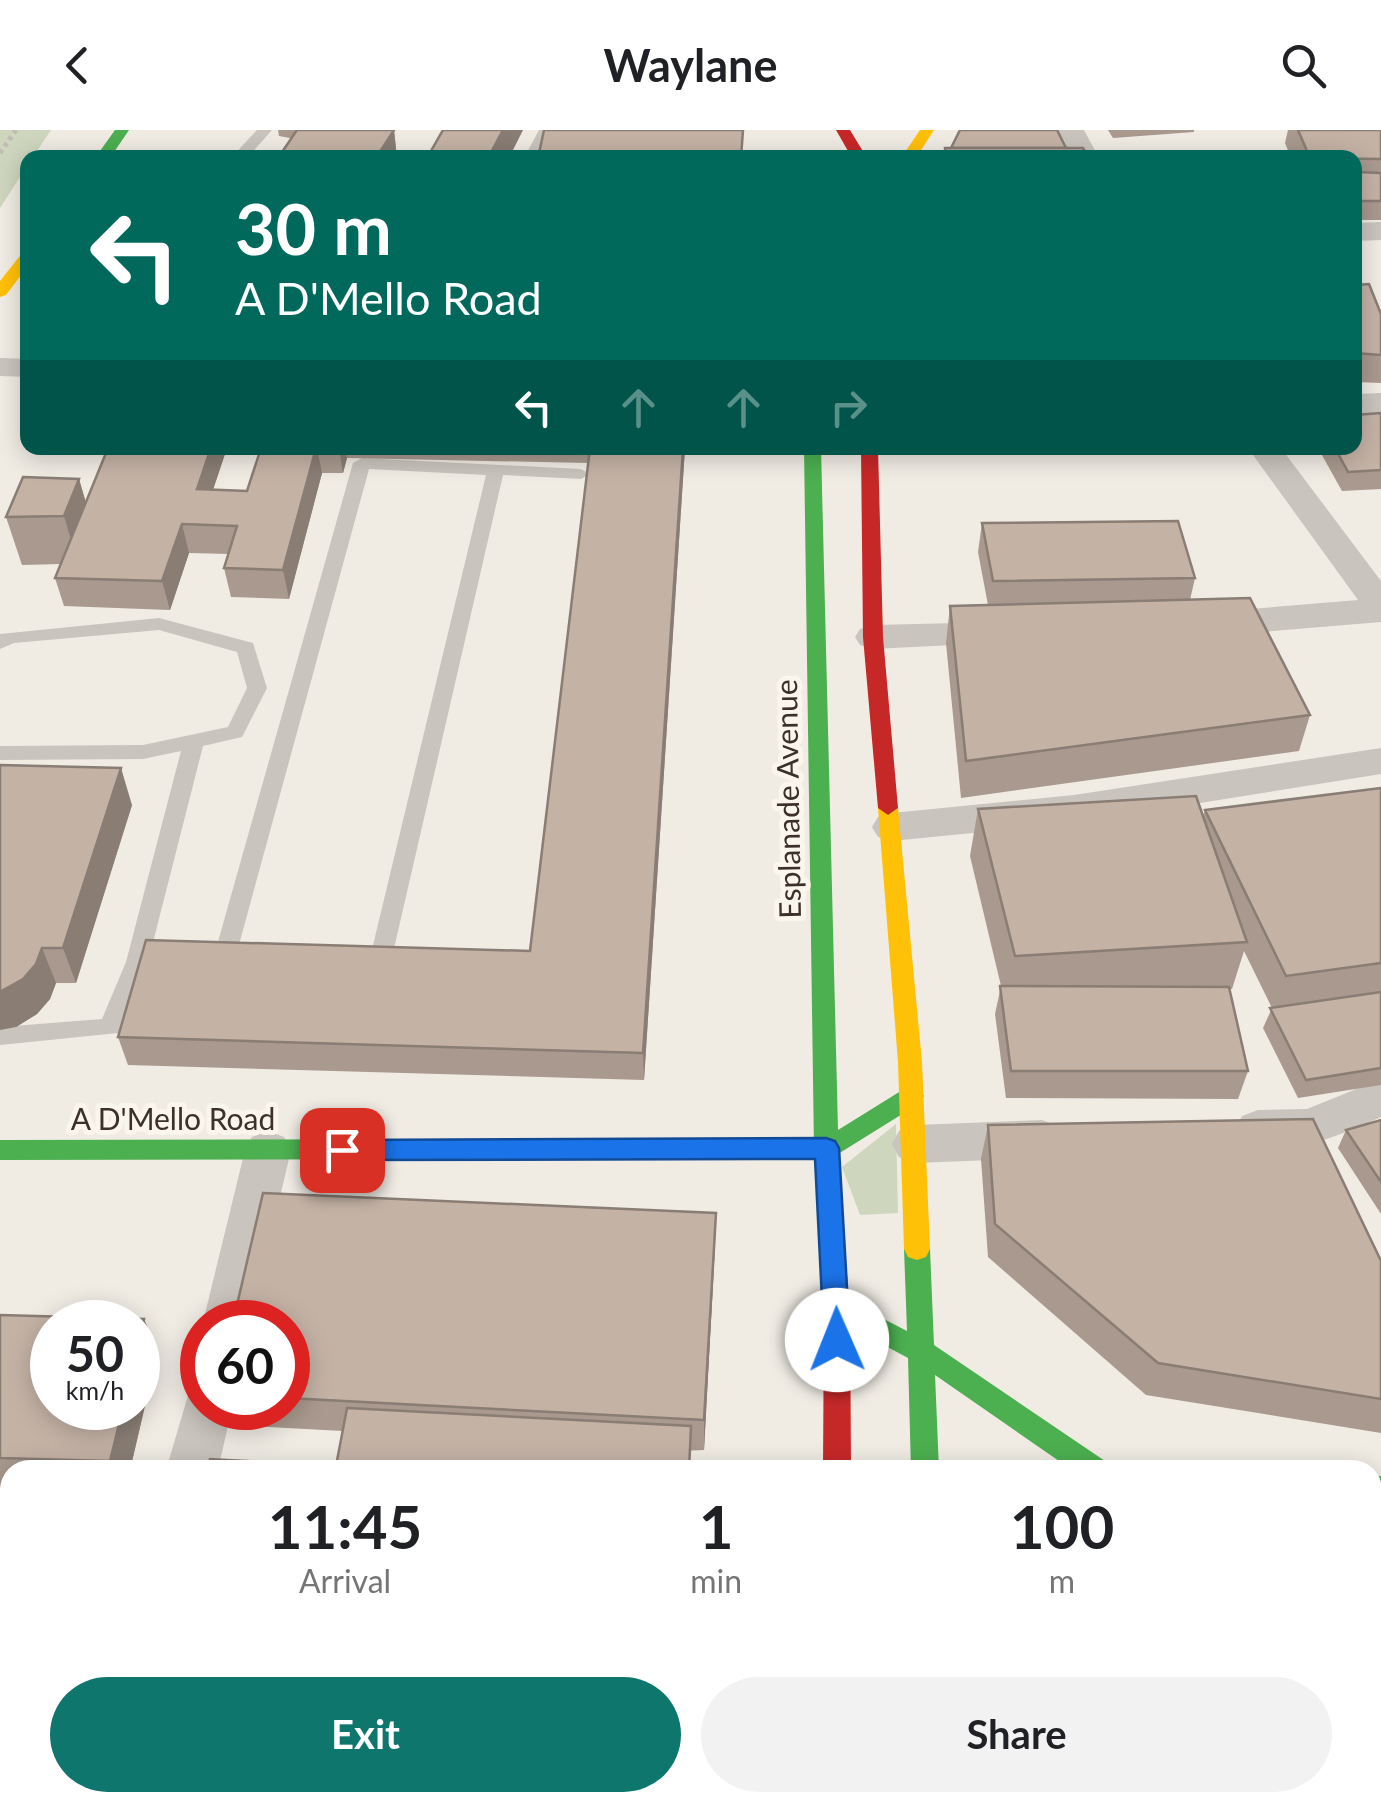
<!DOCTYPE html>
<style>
:root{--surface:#fff;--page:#f2f2f2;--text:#202124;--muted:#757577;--accent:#0f766e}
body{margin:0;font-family:Lato,sans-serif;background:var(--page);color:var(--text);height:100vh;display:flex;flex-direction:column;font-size:38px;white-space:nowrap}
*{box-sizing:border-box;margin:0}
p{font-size:32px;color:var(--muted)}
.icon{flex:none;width:55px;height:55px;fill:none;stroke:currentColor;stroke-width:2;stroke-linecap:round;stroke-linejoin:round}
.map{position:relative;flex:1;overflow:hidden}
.drawer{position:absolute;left:0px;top:1330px;width:1382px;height:352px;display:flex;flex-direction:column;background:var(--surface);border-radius:30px 30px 0 0;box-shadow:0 5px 25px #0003}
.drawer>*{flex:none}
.hud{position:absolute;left:20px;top:20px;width:1342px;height:305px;border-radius:20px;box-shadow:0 5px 25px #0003;background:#00695c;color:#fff;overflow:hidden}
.speed{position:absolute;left:30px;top:1170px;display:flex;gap:20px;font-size:50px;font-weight:700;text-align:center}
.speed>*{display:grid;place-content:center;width:130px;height:130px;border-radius:50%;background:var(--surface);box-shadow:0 5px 25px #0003;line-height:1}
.speed small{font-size:25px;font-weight:400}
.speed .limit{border:15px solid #d22;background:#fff;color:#111}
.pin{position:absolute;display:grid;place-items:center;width:85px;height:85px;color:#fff;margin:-42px;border-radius:20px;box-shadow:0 5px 15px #0006}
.me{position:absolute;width:110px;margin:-55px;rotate:359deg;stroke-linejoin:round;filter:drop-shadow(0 0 8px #0008)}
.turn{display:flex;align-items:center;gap:35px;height:210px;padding:0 50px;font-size:45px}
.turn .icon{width:130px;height:130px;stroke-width:2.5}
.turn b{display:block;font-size:70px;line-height:85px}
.lanes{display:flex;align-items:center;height:95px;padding:0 50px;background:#0003;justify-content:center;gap:50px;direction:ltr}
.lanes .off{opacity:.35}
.eta{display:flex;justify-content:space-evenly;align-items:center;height:170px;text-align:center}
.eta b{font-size:60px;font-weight:700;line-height:70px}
.primary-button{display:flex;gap:20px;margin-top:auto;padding:20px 50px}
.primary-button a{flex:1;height:115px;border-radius:60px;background:var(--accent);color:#fff;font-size:40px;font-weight:700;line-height:115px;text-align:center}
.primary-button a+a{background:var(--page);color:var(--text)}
header{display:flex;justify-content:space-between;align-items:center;height:130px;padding:0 50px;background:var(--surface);font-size:45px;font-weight:700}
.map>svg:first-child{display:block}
.green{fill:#ced6be}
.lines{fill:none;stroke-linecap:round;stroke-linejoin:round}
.path{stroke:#c2bcb5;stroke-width:5;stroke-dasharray:4 4;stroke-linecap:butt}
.lane{fill:#c9c4bd;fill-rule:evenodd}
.street{fill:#c9c4bd;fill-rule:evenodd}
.fast{fill:#4caf50;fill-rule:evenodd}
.slow{fill:#ffc107;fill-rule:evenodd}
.jam{fill:#c62828;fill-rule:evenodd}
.wall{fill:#a9998e}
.shaded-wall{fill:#897d74}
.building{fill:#c4b2a5;stroke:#897d74;stroke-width:2.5}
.route{fill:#1a73e8;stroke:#114b97;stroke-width:2.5}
.labels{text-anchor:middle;stroke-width:10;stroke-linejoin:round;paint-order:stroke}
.street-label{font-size:30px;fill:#3b312a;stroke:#fbf6ed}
</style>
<header><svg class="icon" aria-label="back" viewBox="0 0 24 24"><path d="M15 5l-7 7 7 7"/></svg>Waylane<svg class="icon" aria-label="search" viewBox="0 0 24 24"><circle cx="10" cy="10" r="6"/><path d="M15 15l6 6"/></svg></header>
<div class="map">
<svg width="1381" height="1681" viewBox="0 0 1381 1681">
<rect width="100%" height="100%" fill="#f0ece4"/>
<g class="green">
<polygon points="0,0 51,0 33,27 28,28 27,36 0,78"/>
<polygon points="896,994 898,1083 860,1085 842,1037"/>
</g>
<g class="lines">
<polyline class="path" points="0,23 16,0"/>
<g class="lane">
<polygon points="257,0 272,0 247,28 231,28"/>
<polygon points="539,0 553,0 539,28 524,28"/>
<polygon points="362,328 581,339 590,344 581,349 503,345 390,836 387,842 371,842 368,836 486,345 369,339 234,833 231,839 215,839 212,833 353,333"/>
<polygon points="159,488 253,513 267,558 242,607 203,616 148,832 118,903 0,915 0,897 102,889 126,832 181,621 143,629 0,630 0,616 143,615 228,597 247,558 237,522 159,500 14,513 0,519 0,504"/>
</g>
<g class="street">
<polygon points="1056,0 1084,0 1099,28 1071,28"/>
<polygon points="1381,92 1381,110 1355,111 1355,93"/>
<polygon points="0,228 28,229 28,247 0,246"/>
<polygon points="1381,263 1381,283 1355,284 1355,264"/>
<polygon points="1248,318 1281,318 1381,451 1381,492 1202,507 1189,503 1184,495 1189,487 1202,483 1358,470"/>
<polygon points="1001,492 1014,496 1019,504 1014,512 873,519 860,515 855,507 860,499 873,495"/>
<polygon points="1381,618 1381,644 1074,693 892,711 878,707 872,697 878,687 892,683 1074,665"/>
<path d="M1381 949V987C1337 1006 1291 1029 1242 1012L1235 999 1242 986 1258 980 1307 979Z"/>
<polygon points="1042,990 1058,996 1065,1009 1058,1022 1042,1028 915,1033 899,1027 892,1014 899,1001 915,995"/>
<polygon points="268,1001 284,1007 291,1020 251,1192 203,1192 245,1020 252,1007"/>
<polygon points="202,1257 202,1278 232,1278 218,1340 166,1340 189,1262"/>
<polygon points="85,1672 143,1672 141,1681 83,1681"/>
</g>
<g class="fast">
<polygon points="115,0 129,0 110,28 95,28"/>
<polygon points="804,318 821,318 838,1000 904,959 920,959 924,966 920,973 838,1024 849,1171 907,1201 904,1119 908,1111 917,1108 926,1111 930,1119 934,1215 1105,1331 1109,1340 1072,1340 935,1245 939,1340 911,1340 908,1228 828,1185 824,1177 814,1019"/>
<polygon points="511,1009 520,1012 523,1019 520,1026 511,1029 0,1030 0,1010"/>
<polygon points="1381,1346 1381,1372 1372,1374 1372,1348"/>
<polygon points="1372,1493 1381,1496 1381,1525 1372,1522"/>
<polygon points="919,1672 949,1672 950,1681 920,1681"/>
</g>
<g class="slow">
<polygon points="920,0 934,0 916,28 901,28"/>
<polygon points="28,120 28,136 6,165 0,167 0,151 23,122"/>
<polygon points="888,671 898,678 922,932 930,1119 926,1127 917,1130 908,1127 904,1119 898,932 878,678"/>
</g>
<g class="jam">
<polygon points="836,0 850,0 867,28 852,28"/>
<polygon points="861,318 878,318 883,507 898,678 888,685 878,678 863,507"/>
<polygon points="511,1009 826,1009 835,1012 838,1019 835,1026 826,1029 511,1029 502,1026 499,1019 502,1012"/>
<polygon points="837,1166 846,1169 850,1177 851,1340 823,1340 824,1177 828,1169"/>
<rect x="822" y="1672" width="30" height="9"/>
</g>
</g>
<g class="wall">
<polygon points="278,0 394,0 397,28 279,6"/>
<polygon points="1108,0 1194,0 1194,2 1113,8"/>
<polygon points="1288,0 1381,0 1381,90 1355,90 1355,28 1291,28 1285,13"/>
<polygon points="1355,155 1381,184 1381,253 1355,252"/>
<polygon points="1381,283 1381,359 1342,361 1318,318 1355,318"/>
<polygon points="227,318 213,359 247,361 261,318 685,318 644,950 128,935 118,907 530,821 588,333 347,328 343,343 322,343 289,469 231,467 224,438 229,424 189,423 170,480 64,476 55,448 61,434 22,435 6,387 79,349 86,373"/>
<polygon points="982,393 1195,448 1190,470 1310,585 1299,621 961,668 946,513 950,476 988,475 978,422"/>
<polygon points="0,635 132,675 76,853 56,853 50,869 37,884 16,897"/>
<polygon points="1381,658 1381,955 1298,968 1263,898 1272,878 1244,821 1232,859 1229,859 1248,941 1238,969 1006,968 995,884 1001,856 970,726 978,679 1203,686 1205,680"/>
<polygon points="1381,990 1381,1084 1338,1018 1346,1000"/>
<polygon points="988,995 1381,1131 1381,1303 1146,1265 988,1127 981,1029"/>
<polygon points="715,1116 704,1320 336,1336 343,1301 228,1295 221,1278 288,1278 288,1192"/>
<polygon points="0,1185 158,1220 130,1340 10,1340 10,1357 0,1357"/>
<polygon points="1381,1363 1381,1446 1372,1430 1372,1377"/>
</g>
<g class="shaded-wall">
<polygon points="394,0 397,28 376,28"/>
<polygon points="503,0 523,0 509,28 488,28"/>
<polygon points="211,318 227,318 204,387 197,359"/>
<polygon points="316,318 317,318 322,343 289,469 283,440"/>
<polygon points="339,318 345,318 347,328 343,343"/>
<polygon points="683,318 685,318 644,950 643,923"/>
<polygon points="79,349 93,397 78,434 64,386"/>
<polygon points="182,394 189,423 170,480 162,451"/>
<polygon points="121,638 132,675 76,853 63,818"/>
<polygon points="42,818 56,853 50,869 37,884 16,897 0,900 0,862"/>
<polygon points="716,1083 715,1116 704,1320 704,1290"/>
<polygon points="144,1189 158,1220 130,1340 115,1340 110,1331 123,1278 138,1278 138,1215"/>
<polygon points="10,1645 10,1672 29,1672 27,1681 1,1681"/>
</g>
<g class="building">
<polygon points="297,0 394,0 376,28 278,28"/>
<polygon points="443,0 503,0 488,28 427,28"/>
<polygon points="544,0 743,0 741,28 538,28"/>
<polygon points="960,0 1057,0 1066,18 951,18"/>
<polygon points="1298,0 1381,0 1381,29 1310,28"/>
<polygon points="945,18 1083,18 1089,28 946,28"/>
<polygon points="1355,42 1381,43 1381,71 1355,71"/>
<polygon points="1369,154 1381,184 1381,225 1355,223 1355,155"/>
<polygon points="1381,283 1381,340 1348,342 1335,318 1355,318 1355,285"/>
<polygon points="108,318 211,318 197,359 247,361 261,318 316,318 283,440 224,438 237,396 182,394 162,451 55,448"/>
<polygon points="590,318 683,318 643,923 118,907 146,810 530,821"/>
<polygon points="23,347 79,349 64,386 6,387"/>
<polygon points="1178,391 1195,448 993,451 982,393"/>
<polygon points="1250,468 1310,585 966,631 950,476"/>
<polygon points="0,635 121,638 63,818 42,818 36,834 23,849 0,862"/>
<polygon points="1381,658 1381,833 1286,846 1205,680"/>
<polygon points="1196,666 1247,812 1015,826 978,679"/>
<polygon points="1000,856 1229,857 1248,941 1011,941"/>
<polygon points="1381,862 1381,938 1306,950 1270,878"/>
<polygon points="1313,989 1381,1131 1381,1269 1158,1233 995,1094 988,995"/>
<polygon points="1381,990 1381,1052 1346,1000"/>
<polygon points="263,1063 716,1083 704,1290 288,1268 288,1192 233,1192"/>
<polygon points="0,1185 144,1189 138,1215 138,1192 52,1192 52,1278 123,1278 110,1331 0,1328"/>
<polygon points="347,1278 691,1296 689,1340 208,1340 210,1329 336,1336"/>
<polygon points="0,1426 10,1427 10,1645 1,1681"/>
<polygon points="518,1672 668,1672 668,1681 517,1681"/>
</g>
<polygon class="route" points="826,1008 835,1011 839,1018 850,1210 846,1218 837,1221 827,1218 824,1210 815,1029 342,1030 333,1027 330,1020 333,1013 342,1010"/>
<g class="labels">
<g class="street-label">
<text transform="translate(789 669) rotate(-91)" y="10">Esplanade Avenue</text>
<text x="173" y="1000">A D'Mello Road</text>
</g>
</g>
</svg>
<div class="speed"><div>50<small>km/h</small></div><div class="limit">60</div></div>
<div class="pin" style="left:342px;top:1020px;background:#d93025"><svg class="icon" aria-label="arrive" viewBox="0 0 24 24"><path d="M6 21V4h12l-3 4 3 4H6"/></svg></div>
<svg class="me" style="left:837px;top:1210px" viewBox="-20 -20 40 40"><circle r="19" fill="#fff"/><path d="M0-13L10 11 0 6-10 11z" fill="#1a73e8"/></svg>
<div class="hud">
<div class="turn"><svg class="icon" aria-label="left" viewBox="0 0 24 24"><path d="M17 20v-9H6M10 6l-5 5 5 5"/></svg><div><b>30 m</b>A D'Mello Road</div></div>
<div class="lanes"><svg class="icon" aria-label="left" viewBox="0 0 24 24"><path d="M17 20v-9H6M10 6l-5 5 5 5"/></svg><svg class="icon off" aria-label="ahead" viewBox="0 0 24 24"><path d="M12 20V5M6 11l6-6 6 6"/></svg><svg class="icon off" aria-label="ahead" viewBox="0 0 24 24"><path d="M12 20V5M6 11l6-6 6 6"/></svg><svg class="icon off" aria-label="right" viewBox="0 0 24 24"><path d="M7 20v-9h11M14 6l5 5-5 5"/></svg></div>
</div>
<section class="drawer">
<div class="eta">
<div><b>11:45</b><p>Arrival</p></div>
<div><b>1</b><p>min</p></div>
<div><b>100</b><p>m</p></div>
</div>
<div class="primary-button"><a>Exit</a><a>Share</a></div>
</section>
</div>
